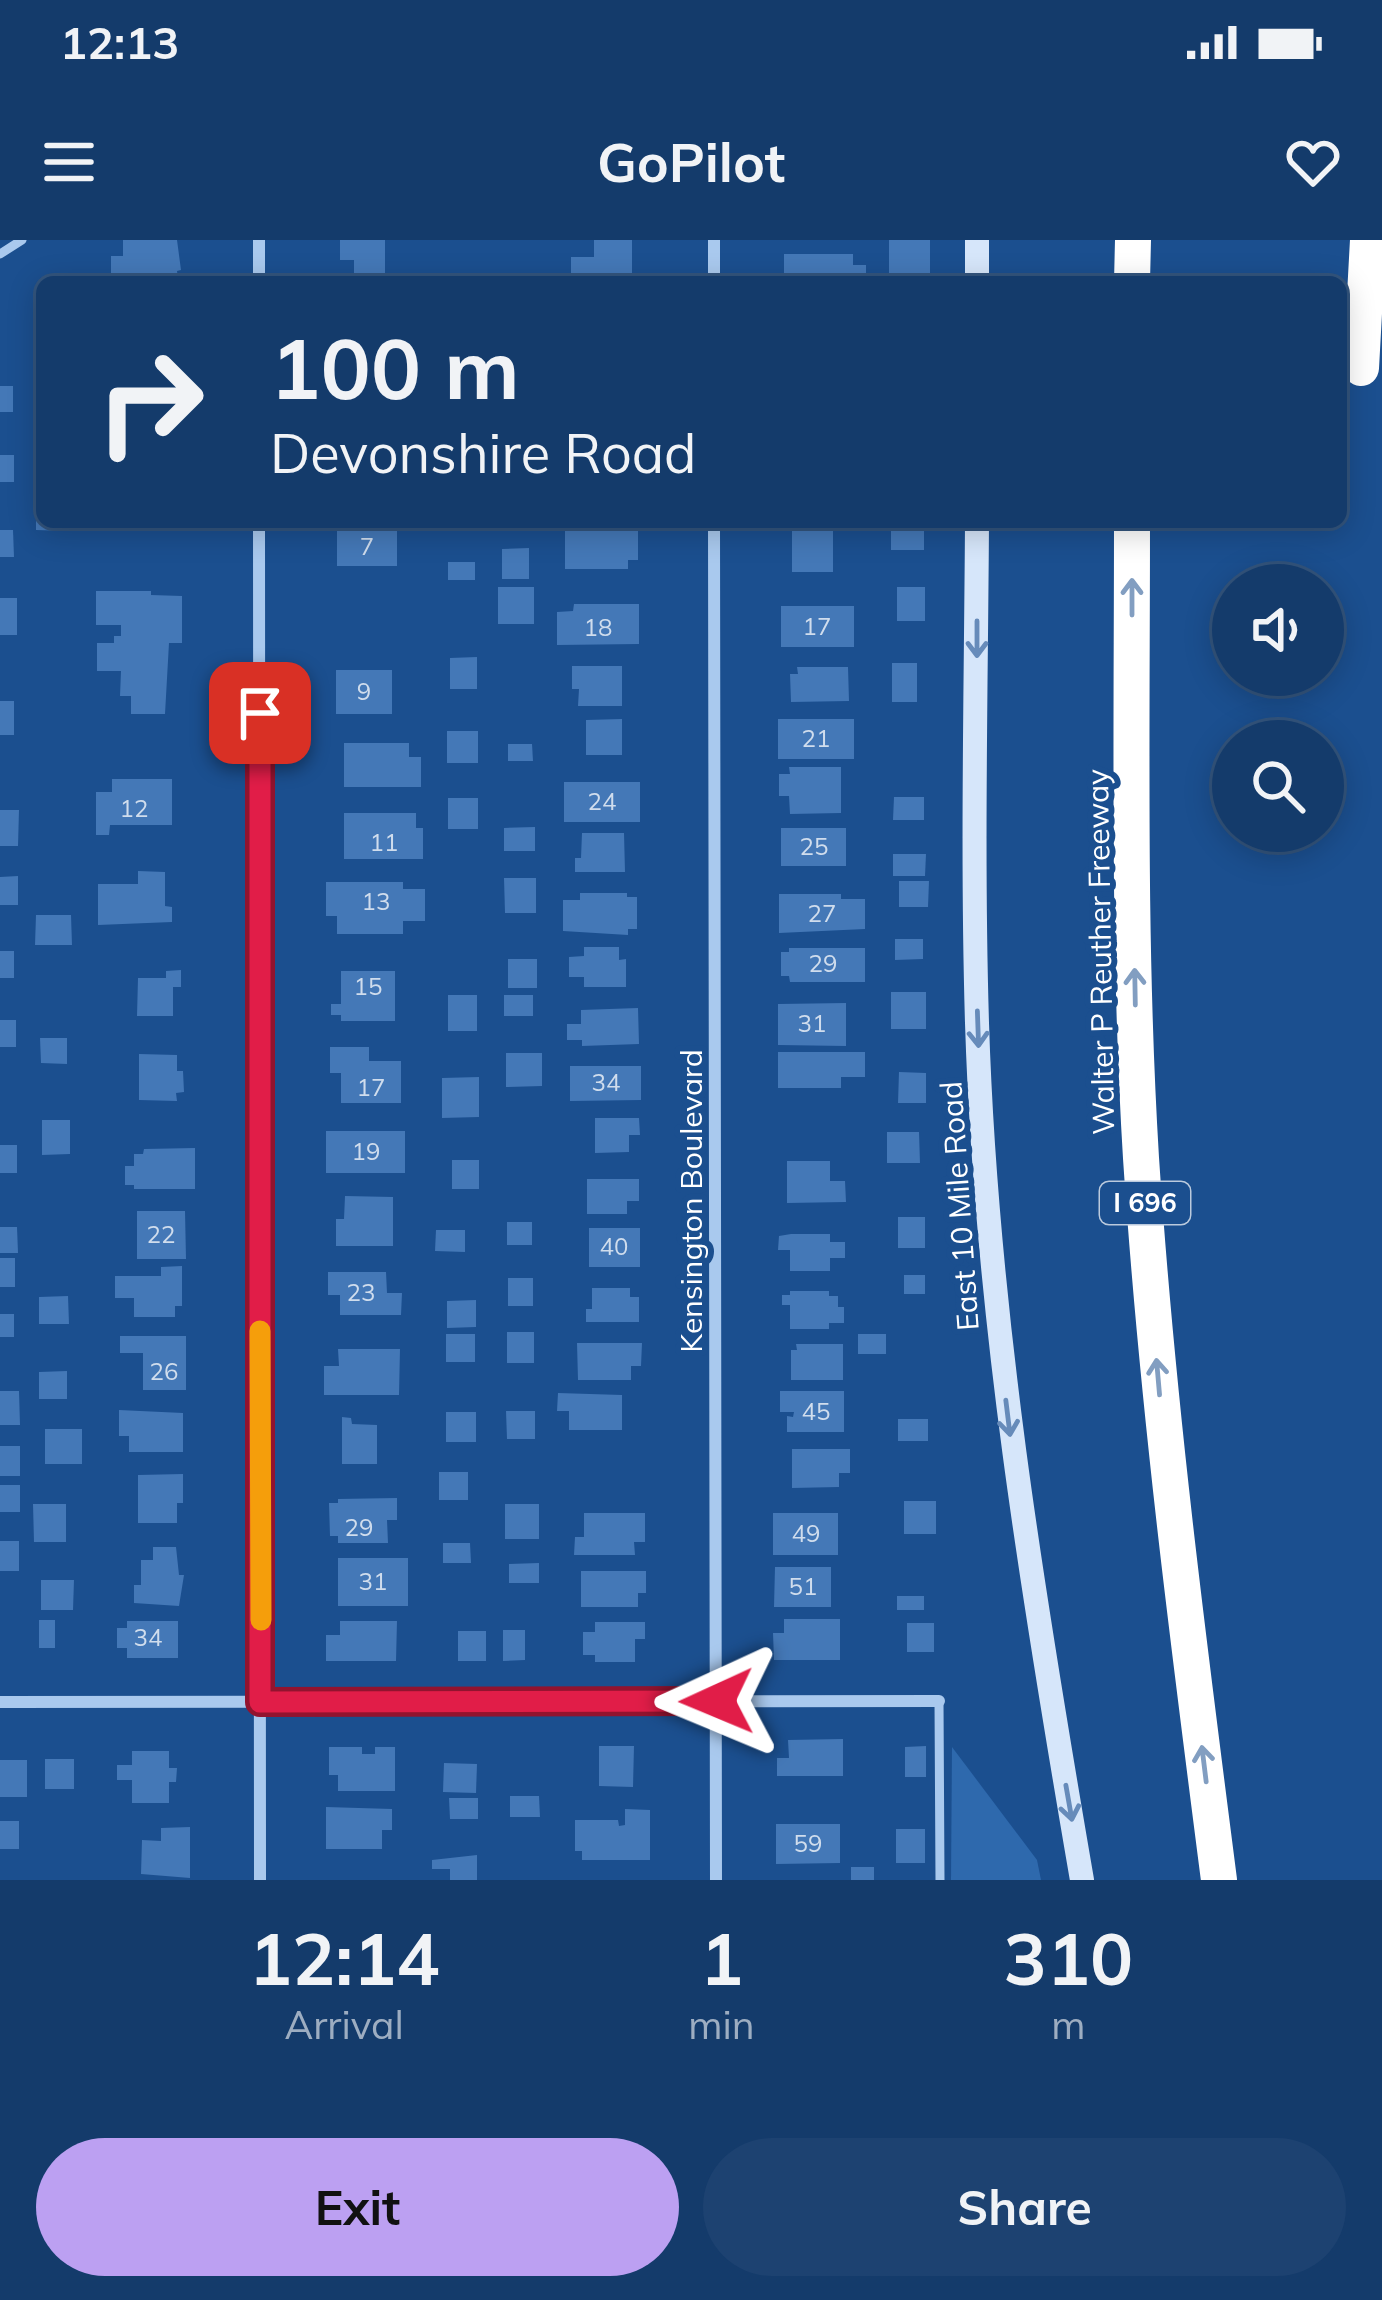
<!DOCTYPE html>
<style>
:root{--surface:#143b6b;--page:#1d4271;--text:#f1f3f6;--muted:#9dadc1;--line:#33557e;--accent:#bca0f2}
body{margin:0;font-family:Mulish,sans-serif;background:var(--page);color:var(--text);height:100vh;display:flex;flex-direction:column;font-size:45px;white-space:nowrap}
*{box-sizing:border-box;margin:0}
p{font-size:39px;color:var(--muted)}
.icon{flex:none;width:66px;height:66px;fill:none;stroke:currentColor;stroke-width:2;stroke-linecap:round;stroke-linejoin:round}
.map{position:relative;height:1640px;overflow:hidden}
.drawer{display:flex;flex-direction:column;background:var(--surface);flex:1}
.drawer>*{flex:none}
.hud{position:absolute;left:36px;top:36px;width:1311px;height:252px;border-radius:18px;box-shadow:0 6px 30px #0003,0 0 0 3px var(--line);background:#143b6b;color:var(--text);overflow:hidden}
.tools{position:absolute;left:1212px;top:324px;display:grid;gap:24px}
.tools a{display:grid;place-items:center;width:132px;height:132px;border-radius:50%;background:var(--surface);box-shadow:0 6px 30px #0003,0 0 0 3px var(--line);font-size:60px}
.pin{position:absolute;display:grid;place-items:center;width:102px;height:102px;color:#fff;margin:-51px;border-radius:24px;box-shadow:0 6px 18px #0006}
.me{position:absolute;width:132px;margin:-66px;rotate:269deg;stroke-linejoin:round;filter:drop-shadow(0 0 9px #0008)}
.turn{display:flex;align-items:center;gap:42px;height:252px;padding:0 36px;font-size:54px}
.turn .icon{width:156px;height:156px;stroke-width:2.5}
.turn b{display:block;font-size:84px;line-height:102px}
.eta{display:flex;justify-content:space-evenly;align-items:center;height:204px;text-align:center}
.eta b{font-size:72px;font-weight:700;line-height:84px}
.button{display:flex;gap:24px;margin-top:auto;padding:24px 36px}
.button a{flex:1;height:138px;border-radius:72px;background:var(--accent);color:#111;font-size:48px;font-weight:700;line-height:138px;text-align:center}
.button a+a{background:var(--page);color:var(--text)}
.status{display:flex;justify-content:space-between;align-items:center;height:84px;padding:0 60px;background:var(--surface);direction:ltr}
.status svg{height:33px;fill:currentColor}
header{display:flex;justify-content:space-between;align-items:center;height:156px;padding:0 36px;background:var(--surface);font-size:54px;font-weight:700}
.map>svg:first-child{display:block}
.green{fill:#2e69ad}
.building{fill:#4478b7}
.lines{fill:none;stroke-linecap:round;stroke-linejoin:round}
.lane{stroke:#a9c9ee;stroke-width:9}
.street{stroke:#a9c9ee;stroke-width:12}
.secondary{stroke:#d6e6fa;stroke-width:24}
.highway{stroke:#fff;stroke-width:36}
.oneway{stroke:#829ec1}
.oneway2{stroke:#668bba}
.route-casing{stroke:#92132f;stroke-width:30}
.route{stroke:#e11d48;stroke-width:21}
.slow{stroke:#f59e0b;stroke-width:21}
.labels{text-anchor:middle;stroke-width:12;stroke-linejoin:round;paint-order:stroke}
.number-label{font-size:24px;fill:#d0dded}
.shield{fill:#1b4f8f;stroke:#bbcadd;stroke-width:3}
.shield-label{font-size:27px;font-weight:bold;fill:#fff}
.street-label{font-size:30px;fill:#fff;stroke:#1b4f8f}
</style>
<div class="status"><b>12:13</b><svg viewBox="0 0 49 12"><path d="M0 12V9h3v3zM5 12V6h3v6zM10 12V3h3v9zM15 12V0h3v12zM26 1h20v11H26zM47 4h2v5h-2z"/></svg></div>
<header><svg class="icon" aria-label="menu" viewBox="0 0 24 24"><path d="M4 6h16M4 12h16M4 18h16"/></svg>GoPilot<svg class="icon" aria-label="heart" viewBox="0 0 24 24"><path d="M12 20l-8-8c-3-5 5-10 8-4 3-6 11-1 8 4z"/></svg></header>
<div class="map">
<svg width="1382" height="1640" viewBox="0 0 1382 1640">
<rect width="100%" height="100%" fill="#1b4f8f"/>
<polygon class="green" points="952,1507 1037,1620 1041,1640 951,1640"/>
<g class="building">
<polygon points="123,0 177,0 181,30 177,31 178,39 111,42 111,16 123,16"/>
<polygon points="340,0 385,0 385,42 354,42 354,20 340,20"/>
<polygon points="594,0 632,0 632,42 571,42 571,17 594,17"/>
<rect x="889" y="0" width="41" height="35"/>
<polygon points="784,14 853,14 853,25 866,25 866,42 784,42"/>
<rect x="0" y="146" width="13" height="26"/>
<rect x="0" y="215" width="14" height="27"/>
<polygon points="36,268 42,268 42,282 67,282 66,291 36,290"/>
<polygon points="565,282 628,282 628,286 638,286 638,320 628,320 628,329 565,329"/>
<rect x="891" y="282" width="33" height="28"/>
<rect x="792" y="286" width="41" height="46"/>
<rect x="337" y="289" width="60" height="37"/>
<polygon points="0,290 13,290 14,317 0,317"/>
<polygon points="529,308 529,339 502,339 502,309"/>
<rect x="448" y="322" width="27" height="18"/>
<rect x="498" y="347" width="36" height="37"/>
<rect x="897" y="347" width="28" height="34"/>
<polygon points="96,351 151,351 151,355 182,356 182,403 169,403 165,474 131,474 131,456 120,456 121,431 97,431 97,403 114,403 114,396 121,396 121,385 96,385"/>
<rect x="0" y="358" width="17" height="37"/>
<polygon points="574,364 639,364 639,404 557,405 557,372 573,371"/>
<rect x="781" y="366" width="73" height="41"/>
<polygon points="477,417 477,449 450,449 450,418"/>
<rect x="892" y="423" width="25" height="39"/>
<polygon points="572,426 622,426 622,466 578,466 579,449 572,449"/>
<polygon points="797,427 848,427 849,461 791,462 790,434 798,434"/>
<rect x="336" y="430" width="56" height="44"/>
<rect x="0" y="461" width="14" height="34"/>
<polygon points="622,479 622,515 586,515 586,480"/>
<rect x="778" y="479" width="76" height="40"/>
<rect x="447" y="491" width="31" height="32"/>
<polygon points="344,503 409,503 409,517 421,517 421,547 344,547"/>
<polygon points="508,504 532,504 533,521 508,521"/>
<polygon points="789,527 841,527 841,573 790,574 789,556 779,556 779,534 790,534"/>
<polygon points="112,539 172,539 172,585 110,585 109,595 96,595 96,552 112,552"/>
<rect x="564" y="542" width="76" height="40"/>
<polygon points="894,557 924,557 924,580 893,580"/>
<rect x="448" y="558" width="30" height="31"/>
<polygon points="0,570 19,570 18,606 0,606"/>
<polygon points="344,573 416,573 416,588 423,588 423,619 344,619"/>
<polygon points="535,587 535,611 504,611 504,588"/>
<rect x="781" y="588" width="65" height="38"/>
<polygon points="582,593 624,593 625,632 575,632 575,618 581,618"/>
<polygon points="893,614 926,614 925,636 893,636"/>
<polygon points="138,631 165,632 165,666 172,667 172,682 98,685 98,644 138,644"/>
<polygon points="18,636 18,665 0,665 0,637"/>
<polygon points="504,638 536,638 536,673 505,673"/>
<polygon points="899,641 929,641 928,667 899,667"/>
<polygon points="326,642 403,642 403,649 425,649 425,681 403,681 403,694 337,694 337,676 326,676"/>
<polygon points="580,653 627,653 627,657 637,657 637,689 628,689 628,695 563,691 563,660 580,660"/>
<polygon points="779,654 841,654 841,659 865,659 865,689 779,693"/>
<polygon points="36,675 71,675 72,705 35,705"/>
<polygon points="895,699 923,699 923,719 895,720"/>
<polygon points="584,707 619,707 619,720 626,719 626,747 584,747 584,737 569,737 569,717 584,716"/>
<polygon points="789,708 865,708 865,742 790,742 789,736 781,736 781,712 789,712"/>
<rect x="0" y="711" width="14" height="27"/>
<rect x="508" y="719" width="29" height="29"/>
<polygon points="181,730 181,747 173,747 173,776 137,776 138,738 166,738 166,731"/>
<polygon points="341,731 395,731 395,781 341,781 341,775 331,775 331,764 341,764"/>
<rect x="891" y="752" width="35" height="37"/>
<rect x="448" y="755" width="29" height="36"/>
<rect x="504" y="755" width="29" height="21"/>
<polygon points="846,763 846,806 778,805 778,764"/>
<polygon points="638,768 639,804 582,806 582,800 567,800 567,784 581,784 581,770"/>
<rect x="0" y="780" width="16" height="27"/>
<polygon points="40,798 67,798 67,824 41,823"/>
<polygon points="330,807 369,807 369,821 401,821 401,863 341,863 341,833 330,833"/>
<polygon points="778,812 865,812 865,837 841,837 841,848 778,848"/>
<polygon points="506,813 542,813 542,846 506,847"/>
<polygon points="139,814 177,815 177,831 183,831 184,852 176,853 177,861 139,860"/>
<polygon points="570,826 641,826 641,860 570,861"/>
<polygon points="899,832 926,833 926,863 898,863"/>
<polygon points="479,837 479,877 442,878 442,838"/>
<polygon points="595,878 639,878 640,895 629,895 629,912 595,913"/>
<polygon points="42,880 70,880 70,914 42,915"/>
<rect x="326" y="891" width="79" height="42"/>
<polygon points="887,892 919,892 920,923 887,923"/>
<rect x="0" y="905" width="17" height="28"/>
<polygon points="195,908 195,949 134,949 134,945 125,945 125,926 134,926 134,914 143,914 144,909"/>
<rect x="452" y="920" width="27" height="29"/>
<polygon points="787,921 830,921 830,941 845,941 846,962 787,963"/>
<polygon points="587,939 639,939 639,961 627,961 627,974 587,974"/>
<polygon points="345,956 393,957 393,1006 336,1006 336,979 344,979"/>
<polygon points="137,971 185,971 186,1019 137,1019"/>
<rect x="898" y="977" width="27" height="31"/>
<rect x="507" y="982" width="25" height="23"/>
<polygon points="0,987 17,987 18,1013 0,1013"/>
<rect x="589" y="988" width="51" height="39"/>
<polygon points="436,990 465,990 465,1012 435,1011"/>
<polygon points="791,994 830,994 830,1002 845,1002 845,1018 830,1018 830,1031 790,1031 790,1010 778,1010 779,996"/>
<rect x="0" y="1018" width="15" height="29"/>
<polygon points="182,1026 182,1066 175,1066 175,1077 134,1077 134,1058 115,1058 115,1036 161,1036 161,1027"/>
<polygon points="328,1032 386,1032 387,1053 402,1053 401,1075 340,1075 340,1055 328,1055"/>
<rect x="904" y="1035" width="21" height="19"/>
<rect x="508" y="1038" width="25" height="28"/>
<polygon points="592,1048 630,1048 630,1057 639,1057 639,1082 586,1082 586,1069 592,1069"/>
<polygon points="790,1051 829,1051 829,1056 838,1056 838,1067 844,1067 844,1083 829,1083 829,1089 790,1089 790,1065 782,1065 782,1055 790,1055"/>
<polygon points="68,1056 69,1084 39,1084 39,1057"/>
<polygon points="476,1060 476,1087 447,1088 447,1061"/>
<rect x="0" y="1074" width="14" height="23"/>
<rect x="507" y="1092" width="27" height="31"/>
<rect x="446" y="1094" width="29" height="28"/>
<rect x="858" y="1094" width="28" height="20"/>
<polygon points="120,1096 186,1096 186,1150 143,1150 143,1113 120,1113"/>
<polygon points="577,1103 642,1103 641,1126 631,1126 631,1140 578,1140"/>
<polygon points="796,1104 843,1104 843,1140 791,1140 791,1110 797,1110"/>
<polygon points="338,1109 400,1109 399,1155 324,1155 324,1126 339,1126"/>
<polygon points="67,1131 67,1159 39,1159 39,1132"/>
<polygon points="0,1151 19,1151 20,1185 0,1185"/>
<polygon points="780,1151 844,1151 844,1192 787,1192 787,1176 793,1177 794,1172 780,1172"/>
<polygon points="558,1153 622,1155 622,1190 569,1190 569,1171 557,1171"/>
<polygon points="119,1170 183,1173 183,1212 129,1212 129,1196 119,1196"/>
<polygon points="506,1171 535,1171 535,1199 507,1199"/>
<rect x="446" y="1172" width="30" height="30"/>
<polygon points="342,1177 351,1178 352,1184 377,1185 377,1224 342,1224"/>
<rect x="898" y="1179" width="30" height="22"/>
<rect x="45" y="1189" width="37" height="35"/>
<rect x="0" y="1206" width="20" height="30"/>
<polygon points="792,1209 850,1209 850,1233 839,1233 839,1247 792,1248"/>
<rect x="439" y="1232" width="29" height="28"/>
<polygon points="183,1234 183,1263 177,1263 177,1283 138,1283 138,1235"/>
<rect x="0" y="1245" width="20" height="27"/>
<polygon points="397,1258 397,1280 387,1280 388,1303 338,1303 338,1296 330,1296 329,1263 338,1263 338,1259"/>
<rect x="904" y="1261" width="32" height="33"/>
<polygon points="33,1264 66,1264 66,1302 34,1302"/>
<rect x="505" y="1264" width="34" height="35"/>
<polygon points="584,1273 645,1273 645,1302 634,1302 635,1315 574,1315 575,1297 584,1297"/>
<rect x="773" y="1273" width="65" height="42"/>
<rect x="0" y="1301" width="19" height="30"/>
<polygon points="443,1303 470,1303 471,1323 443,1323"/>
<polygon points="153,1307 176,1307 179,1335 184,1335 179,1366 134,1363 134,1345 141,1345 141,1320 153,1320"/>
<rect x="338" y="1318" width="70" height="48"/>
<polygon points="539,1323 539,1343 509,1343 509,1324"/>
<polygon points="775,1327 831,1327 831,1367 774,1367"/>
<polygon points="581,1331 646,1331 646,1353 638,1353 638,1367 581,1367"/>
<polygon points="41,1340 74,1340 73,1370 41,1370"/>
<rect x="897" y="1356" width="27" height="14"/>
<polygon points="784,1379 840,1379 840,1420 774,1420 773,1393 784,1393"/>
<rect x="39" y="1380" width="16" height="28"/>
<polygon points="127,1381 178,1381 178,1418 127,1418 127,1408 117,1408 117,1388 127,1388"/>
<polygon points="340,1381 397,1381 396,1421 326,1421 326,1395 340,1395"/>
<polygon points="595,1382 645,1382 645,1399 635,1399 635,1422 595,1422 595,1415 583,1415 583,1392 595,1392"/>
<rect x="907" y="1383" width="27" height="29"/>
<polygon points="503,1390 525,1390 525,1420 503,1421"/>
<rect x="458" y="1391" width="28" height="30"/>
<polygon points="843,1499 843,1536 777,1536 777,1518 789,1518 788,1500"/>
<polygon points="599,1506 634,1506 633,1547 599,1546"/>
<polygon points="926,1506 926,1537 905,1537 905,1507"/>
<polygon points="329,1507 362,1507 362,1514 375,1514 375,1507 395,1507 395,1551 338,1551 338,1535 329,1535"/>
<polygon points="132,1511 169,1511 169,1528 177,1528 176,1542 169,1542 169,1563 132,1563 132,1540 117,1540 117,1525 132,1525"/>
<rect x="45" y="1519" width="29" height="30"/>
<rect x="0" y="1520" width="27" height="37"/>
<polygon points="444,1523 477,1524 476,1553 443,1552"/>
<polygon points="510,1556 539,1556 540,1577 510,1577"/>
<polygon points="449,1558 478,1558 478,1579 450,1579"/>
<polygon points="326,1567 392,1569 392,1590 382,1590 382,1609 326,1609"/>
<polygon points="625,1569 650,1570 650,1620 582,1620 582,1611 575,1611 575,1580 618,1580 619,1586 625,1585"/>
<rect x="0" y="1581" width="19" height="28"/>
<polygon points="776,1584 840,1584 840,1623 776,1624"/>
<polygon points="190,1587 190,1638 141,1634 142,1600 161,1601 161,1588"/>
<rect x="896" y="1589" width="29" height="34"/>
<polygon points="477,1615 477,1640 450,1640 450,1629 432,1629 432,1620"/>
<rect x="851" y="1627" width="23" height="13"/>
</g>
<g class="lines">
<g class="lane">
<polyline points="0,14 22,0"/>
<polyline points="939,1461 940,1640"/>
</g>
<g class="street">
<polyline points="259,0 259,42"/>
<polyline points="714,0 714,42"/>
<polyline points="259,282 260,1640"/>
<polyline points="714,282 716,1640"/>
<polyline points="0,1462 939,1461"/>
</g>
<g class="secondary">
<polyline points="977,42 977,0"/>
<path d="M977 282C976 449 972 616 977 783 986 1071 1033 1356 1082 1640"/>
</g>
<g class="highway">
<polyline points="1132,42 1133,0"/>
<polyline points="1361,128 1368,0"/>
<path d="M1132 282C1132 494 1128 706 1141 918 1157 1160 1188 1400 1219 1640"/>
</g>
</g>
<defs><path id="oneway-shaft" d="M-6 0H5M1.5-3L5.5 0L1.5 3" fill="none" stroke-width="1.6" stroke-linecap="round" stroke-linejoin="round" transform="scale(3)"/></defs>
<g class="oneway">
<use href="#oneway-shaft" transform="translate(1132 357) rotate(-90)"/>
<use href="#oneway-shaft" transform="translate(1135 747) rotate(-91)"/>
<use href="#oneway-shaft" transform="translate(1158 1137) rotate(-95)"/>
<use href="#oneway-shaft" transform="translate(1204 1524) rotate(-97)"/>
</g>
<g class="oneway2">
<use href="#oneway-shaft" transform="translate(977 399) rotate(90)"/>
<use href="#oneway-shaft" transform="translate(978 789) rotate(88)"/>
<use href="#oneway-shaft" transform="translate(1008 1178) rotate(83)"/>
<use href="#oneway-shaft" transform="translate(1069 1563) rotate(80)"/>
</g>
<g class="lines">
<g class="route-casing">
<polyline id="route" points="260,473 260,1462 717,1461"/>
</g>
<use href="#route" class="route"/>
<polyline class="slow" points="260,1091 261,1380"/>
</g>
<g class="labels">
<g class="number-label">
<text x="367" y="315">7</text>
<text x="817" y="395">17</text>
<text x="598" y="396">18</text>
<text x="364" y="460">9</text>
<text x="816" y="507">21</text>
<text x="602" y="570">24</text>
<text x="134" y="577">12</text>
<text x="384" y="611">11</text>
<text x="814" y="615">25</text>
<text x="376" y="670">13</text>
<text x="822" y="682">27</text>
<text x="823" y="732">29</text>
<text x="368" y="755">15</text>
<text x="812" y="792">31</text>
<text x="606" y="851">34</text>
<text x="371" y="856">17</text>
<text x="366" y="920">19</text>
<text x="161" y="1003">22</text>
<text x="614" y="1015">40</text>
<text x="361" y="1061">23</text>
<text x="164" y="1140">26</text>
<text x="816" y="1180">45</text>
<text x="359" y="1296">29</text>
<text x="806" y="1302">49</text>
<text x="373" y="1350">31</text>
<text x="803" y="1355">51</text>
<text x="148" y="1406">34</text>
<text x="808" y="1612">59</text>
</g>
<rect class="shield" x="1100" y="942" width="90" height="42" rx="9"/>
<g class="shield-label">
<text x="1145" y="972">I 696</text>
</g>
<g class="street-label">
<text transform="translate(1101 712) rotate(-91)" y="10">Walter P Reuther Freeway</text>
<text transform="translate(692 961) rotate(-90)" y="10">Kensington Boulevard</text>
<text transform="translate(960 966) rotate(-94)" y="10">East 10 Mile Road</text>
</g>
</g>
</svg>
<div class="tools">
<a><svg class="icon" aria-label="sound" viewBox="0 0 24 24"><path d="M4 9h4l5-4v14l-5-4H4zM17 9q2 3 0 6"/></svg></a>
<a><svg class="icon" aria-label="search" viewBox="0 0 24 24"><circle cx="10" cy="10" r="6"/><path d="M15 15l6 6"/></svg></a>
</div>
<div class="pin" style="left:260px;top:473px;background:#d93025"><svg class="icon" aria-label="arrive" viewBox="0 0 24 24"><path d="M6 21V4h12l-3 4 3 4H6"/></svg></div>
<svg class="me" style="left:717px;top:1461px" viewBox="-20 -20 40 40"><path d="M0-17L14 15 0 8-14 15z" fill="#e11d48" stroke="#fff" stroke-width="4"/></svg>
<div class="hud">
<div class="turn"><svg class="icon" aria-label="right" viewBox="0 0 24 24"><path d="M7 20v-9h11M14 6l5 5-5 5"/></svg><div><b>100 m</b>Devonshire Road</div></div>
</div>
</div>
<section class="drawer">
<div class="eta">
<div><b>12:14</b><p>Arrival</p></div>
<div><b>1</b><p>min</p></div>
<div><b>310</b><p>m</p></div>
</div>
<div class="button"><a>Exit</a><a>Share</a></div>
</section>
